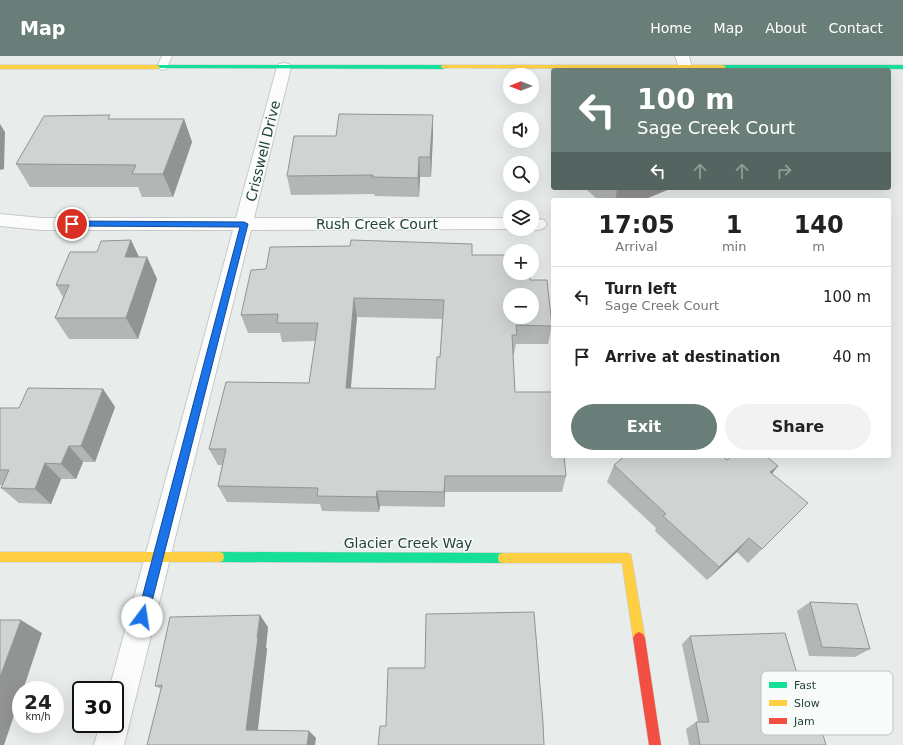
<!DOCTYPE html>
<meta charset="utf-8">
<style>
:root{--surface:#fff;--page:#f2f2f2;--text:#222;--muted:#767676;--line:#e0e0e0;--accent:#697e78}
body{margin:0;font-family:"DejaVu Sans",sans-serif;background:var(--page);color:var(--text);height:100vh;display:flex;flex-direction:column;font-size:15px;white-space:nowrap}
*{box-sizing:border-box;margin:0}
p{font-size:13px;color:var(--muted)}
.icon{flex:none;width:22px;height:22px;fill:none;stroke:currentColor;stroke-width:2;stroke-linecap:round;stroke-linejoin:round}
.map{position:relative;flex:1;overflow:hidden}
.panel{position:absolute;left:551px;top:142px;width:340px;height:260px;display:flex;flex-direction:column;background:var(--surface);border-radius:4px;box-shadow:0 4px 16px #0002}
.panel>*{flex:none}
.guide{position:absolute;left:551px;top:12px;width:340px;height:122px;border-radius:4px;box-shadow:0 4px 16px #0002;background:#697e78;color:#fff;overflow:hidden}
.needle{width:26px;rotate:270deg}
.fabs{position:absolute;left:503px;top:12px;display:grid;gap:8px}
.fabs a{display:grid;place-items:center;width:36px;height:36px;border-radius:50%;background:var(--surface);box-shadow:0 4px 16px #0002;font-size:20px}
.speed{position:absolute;left:12px;top:625px;display:flex;gap:8px;font-size:20px;font-weight:700;text-align:center}
.speed>*{display:grid;place-content:center;width:52px;height:52px;border-radius:50%;background:var(--surface);box-shadow:0 4px 16px #0002;line-height:1}
.speed small{font-size:10px;font-weight:400}
.speed .limit{border:2px solid #111;border-radius:6px;background:#fff;color:#111}
.pin{position:absolute;display:grid;place-items:center;width:34px;height:34px;color:#fff;margin:-17px;border:2px solid #fff;border-radius:50%;box-shadow:0 1px 4px #0007}
.me{position:absolute;width:44px;margin:-22px;rotate:14deg;stroke-linejoin:round;filter:drop-shadow(0 0 3px #0008)}
.turn{display:flex;align-items:center;gap:14px;height:84px;padding:0 20px;font-size:18px}
.turn .icon{width:52px;height:52px;stroke-width:2.5}
.turn b{display:block;font-size:28px;line-height:34px}
.lanes{display:flex;align-items:center;height:38px;padding:0 20px;background:#0003;justify-content:center;gap:20px;direction:ltr}
.lanes .off{opacity:.35}
.eta{display:flex;justify-content:space-evenly;align-items:center;height:68px;text-align:center}
.eta b{font-size:24px;font-weight:700;line-height:28px}
.action{display:flex;gap:8px;margin-top:auto;padding:8px 20px}
.action a{flex:1;height:46px;border-radius:24px;background:var(--accent);color:#fff;font-size:16px;font-weight:700;line-height:46px;text-align:center}
.action a+a{background:var(--page);color:var(--text)}
ul{padding:0;list-style:none}
li{display:flex;align-items:center;gap:12px;height:60px;padding:0 20px;border-top:1px solid var(--line)}
li div{flex:1}
li b{display:block;font-size:15px}
li em{font-style:normal}
header{display:flex;align-items:center;gap:24px;box-sizing:border-box;height:56px;padding:0 20px;background:var(--accent);color:#fff}
header strong{font-size:19px}
nav{display:flex;gap:22px;margin-inline-start:auto;font-size:14px}
.map>svg:first-child{display:block}
.lines{fill:none;stroke-linecap:round;stroke-linejoin:round}
.lane-casing{stroke:#c5cac8;stroke-width:2}
.street-casing{stroke:#c5cac8;stroke-width:2}
.fast-casing{stroke:#c3cbc8;stroke-width:1}
.slow-casing{stroke:#c3cbc8;stroke-width:1}
.jam-casing{stroke:#c3cbc8;stroke-width:1}
.lane{fill:#fcfcfc;fill-rule:evenodd}
.street{fill:#fcfcfc;fill-rule:evenodd}
.fast{fill:#16e098;fill-rule:evenodd}
.slow{fill:#ffcf43;fill-rule:evenodd}
.jam{fill:#f24e42;fill-rule:evenodd}
.wall{fill:#b2b6b5;fill-rule:evenodd}
.shaded-wall{fill:#919493}
.building{fill:#cfd4d2;stroke:#919493;fill-rule:evenodd}
.route{fill:#1a73e8;stroke:#114b97}
.labels{text-anchor:middle;stroke-width:3;stroke-linejoin:round;paint-order:stroke}
.street-label{font-size:14px;fill:#24423a;stroke:#f7fbf9}
.key{fill:#f7fbf9;stroke:#b8c4c0;stroke-width:1}
.key-label{font-size:11px;fill:#24423a}
</style>
<header>
<strong>Map</strong>
<nav><a>Home</a><a>Map</a><a>About</a><a>Contact</a></nav>
</header>
<div class="map">
<svg width="903" height="689" viewBox="0 0 903 689">
<rect width="100%" height="100%" fill="#e8edeb"/>
<g class="lines">
<g class="lane-casing">
<polygon id="lane" points="162,0 172,0 166,13 162,14 157,11"/>
</g>
<g class="street-casing">
<g id="street">
<polygon points="675,0 689,0 692,11 690,14 680,14"/>
<polygon points="284,7 289,8 291,11 254,162 510,162 510,173 514,173 251,174 124,689 94,689 100,668 115,668 115,634 109,634 233,174 41,174 0,170 0,158 41,162 236,162 277,11 279,8"/>
<polygon points="532,162 544,164 547,168 544,172 538,174 528,173 532,173"/>
</g>
</g>
<g class="fast-casing">
<g id="fast">
<polygon points="157,9 443,9 446,11 443,13 155,12 154,11"/>
<polygon points="723,9 903,9 903,13 721,12 720,11"/>
<polygon points="219,496 503,497 507,498 508,502 507,506 503,507 219,506 215,505 214,501 215,497"/>
</g>
</g>
<g class="slow-casing">
<g id="slow">
<polygon points="0,9 157,9 160,11 157,13 0,13"/>
<polygon points="443,9 723,9 726,11 723,13 441,12 441,10"/>
<polygon points="0,496 219,496 223,497 224,501 223,505 219,506 0,506"/>
<polygon points="503,497 627,497 631,498 645,582 643,586 639,588 635,586 633,582 622,507 503,507 499,506 498,502 499,498"/>
</g>
</g>
<g class="jam-casing">
<polygon id="jam" points="639,576 643,578 645,582 661,689 649,689 633,582 635,578"/>
</g>
<use href="#lane" class="lane"/>
<use href="#street" class="street"/>
<use href="#fast" class="fast"/>
<use href="#slow" class="slow"/>
<use href="#jam" class="jam"/>
</g>
<g class="wall">
<polygon points="112,63 184,63 192,86 173,141 142,141 138,131 30,131 16,108"/>
<polygon points="433,78 431,121 420,121 419,141 375,140 374,138 291,139 287,120"/>
<polygon points="585,132 672,132 643,144 598,144"/>
<path d="M472 199 530 224 552 270 548 288H516L514 298H513L515 336 566 420 562 436H445V451L380 450 379 456 322 455 320 448 227 446 218 430 222 409H218L209 393 309 327 316 285 282 286 280 277H248L241 259 266 213ZM357 261 442 263 440 301 435 333 351 332Z"/>
<polygon points="139,201 147,201 157,223 138,283 69,283 55,262 63,241 56,229"/>
<polygon points="103,333 115,351 95,406 83,406 76,423 61,423 51,448 19,447 1,432 2,429 0,429 0,352 19,352"/>
<polygon points="727,404 778,410 772,418 808,447 748,507 737,496 707,524 655,475 656,472 607,426 614,409"/>
<polygon points="810,546 870,593 855,601 809,600 797,555"/>
<polygon points="268,571 266,591 267,593 257,674 316,682 147,689 161,633 155,630"/>
<polygon points="690,580 811,665 826,689 689,689 686,673 696,666 698,666 682,588"/>
</g>
<g class="shaded-wall">
<polygon points="433,59 433,78 431,121 430,101"/>
<polygon points="184,63 192,86 173,141 163,118"/>
<polygon points="0,68 5,76 4,113 0,114"/>
<polygon points="419,101 420,121 419,141 418,122"/>
<polygon points="623,132 672,132 643,144 615,144 617,135"/>
<polygon points="131,184 142,207 125,201"/>
<polygon points="147,201 157,223 138,283 126,262"/>
<polygon points="354,242 357,261 349,350 346,332"/>
<polygon points="103,333 115,351 95,406 81,390"/>
<polygon points="69,390 83,406 76,423 61,408"/>
<polygon points="45,407 61,423 51,448 35,433"/>
<polygon points="778,410 765,426 770,416"/>
<polygon points="445,420 445,451 444,436"/>
<polygon points="377,435 380,450 379,456 376,441"/>
<polygon points="749,482 737,496 707,524 719,511"/>
<polygon points="260,559 268,571 266,591 267,593 257,682 246,674"/>
<polygon points="21,564 42,577 23,634 21,634 21,639 4,689 0,689 0,621"/>
<polygon points="309,675 316,682 315,689 307,689"/>
</g>
<g class="building">
<polygon points="339,58 433,59 430,101 419,101 418,122 372,121 373,119 287,120 294,80 336,80"/>
<polygon points="110,59 108,63 184,63 163,118 132,118 136,109 16,108 44,60"/>
<polygon points="614,132 623,132 617,135"/>
<polygon points="131,184 125,201 147,201 126,262 55,262 69,229 56,229 70,196 97,196 101,185"/>
<path d="M351 184 472 188V199H510V217H530V224H547L552 270 516 269 517 279H512L515 336H553V400H564L566 420H445L444 436 377 435 376 441 317 440 318 432 218 430 226 393H209L226 326 309 327 318 267H277L278 258 241 259 251 214 266 213 270 191 350 190ZM510 239H532V261H510ZM354 242 444 244 440 301H437L435 333 346 332Z"/>
<polygon points="28,332 103,333 81,390 69,390 61,408 45,407 35,433 1,432 9,414 0,414 0,352 19,352"/>
<polygon points="625,400 722,400 727,404 732,400 766,400 778,410 770,416 808,447 762,493 749,482 719,511 663,460 666,458 614,409"/>
<polygon points="810,546 857,548 870,593 822,591"/>
<polygon points="534,556 543,667 544,689 378,689 380,670 386,670 388,612 425,612 426,558"/>
<polygon points="260,559 257,582 258,582 246,674 309,675 307,689 147,689 162,629 155,630 170,561"/>
<polygon points="0,564 21,564 0,621"/>
<polygon points="785,577 811,665 819,665 826,689 700,689 696,666 709,666 690,580"/>
</g>
<polygon class="route" points="72,165 244,166 248,168 148,561 146,565 142,567 138,565 137,561 240,171 70,170 68,168"/>
<g class="labels">
<g class="street-label">
<text transform="translate(263 95) rotate(-76)" y="5">Crisswell Drive</text>
<text x="377" y="173">Rush Creek Court</text>
<text x="408" y="492">Glacier Creek Way</text>
</g>
</g>
<rect x="761" y="615" width="132" height="64" rx="6" class="key"/>
<rect x="769" y="626" width="18" height="6" fill="#16e098"/>
<rect x="769" y="644" width="18" height="6" fill="#ffcf43"/>
<rect x="769" y="662" width="18" height="6" fill="#f24e42"/>
<g class="key-label">
<text x="794" y="633">Fast</text>
<text x="794" y="651">Slow</text>
<text x="794" y="669">Jam</text>
</g>
</svg>
<div class="fabs">
<a><svg class="needle" viewBox="-14 -14 28 28"><path d="M0-13l5 13h-10z" fill="#e53935"/><path d="M0 13l5-13h-10z" fill="#767676"/></svg></a>
<a><svg class="icon" aria-label="sound" viewBox="0 0 24 24"><path d="M4 9h4l5-4v14l-5-4H4zM17 9q2 3 0 6"/></svg></a>
<a><svg class="icon" aria-label="search" viewBox="0 0 24 24"><circle cx="10" cy="10" r="6"/><path d="M15 15l6 6"/></svg></a>
<a><svg class="icon" aria-label="layers" viewBox="0 0 24 24"><path d="M12 4l9 5-9 5-9-5zM3 14l9 5 9-5"/></svg></a>
<a>+</a>
<a>−</a>
</div>
<div class="speed"><div>24<small>km/h</small></div><div class="limit">30</div></div>
<div class="pin" style="left:72px;top:168px;background:#d93025"><svg class="icon" aria-label="arrive" viewBox="0 0 24 24"><path d="M6 21V4h12l-3 4 3 4H6"/></svg></div>
<svg class="me" style="left:142px;top:561px" viewBox="-20 -20 40 40"><circle r="19" fill="#fff"/><path d="M0-13L10 11 0 6-10 11z" fill="#1a73e8"/></svg>
<div class="guide">
<div class="turn"><svg class="icon" aria-label="left" viewBox="0 0 24 24"><path d="M17 20v-9H6M10 6l-5 5 5 5"/></svg><div><b>100 m</b>Sage Creek Court</div></div>
<div class="lanes"><svg class="icon" aria-label="left" viewBox="0 0 24 24"><path d="M17 20v-9H6M10 6l-5 5 5 5"/></svg><svg class="icon off" aria-label="ahead" viewBox="0 0 24 24"><path d="M12 20V5M6 11l6-6 6 6"/></svg><svg class="icon off" aria-label="ahead" viewBox="0 0 24 24"><path d="M12 20V5M6 11l6-6 6 6"/></svg><svg class="icon off" aria-label="right" viewBox="0 0 24 24"><path d="M7 20v-9h11M14 6l5 5-5 5"/></svg></div>
</div>
<section class="panel">
<div class="eta">
<div><b>17:05</b><p>Arrival</p></div>
<div><b>1</b><p>min</p></div>
<div><b>140</b><p>m</p></div>
</div>
<ul>
<li><svg class="icon" aria-label="left" viewBox="0 0 24 24"><path d="M17 20v-9H6M10 6l-5 5 5 5"/></svg><div><b>Turn left</b><p>Sage Creek Court</p></div><em>100 m</em></li>
<li><svg class="icon" aria-label="arrive" viewBox="0 0 24 24"><path d="M6 21V4h12l-3 4 3 4H6"/></svg><div><b>Arrive at destination</b></div><em>40 m</em></li>
</ul>
<div class="action"><a>Exit</a><a>Share</a></div>
</section>
</div>
